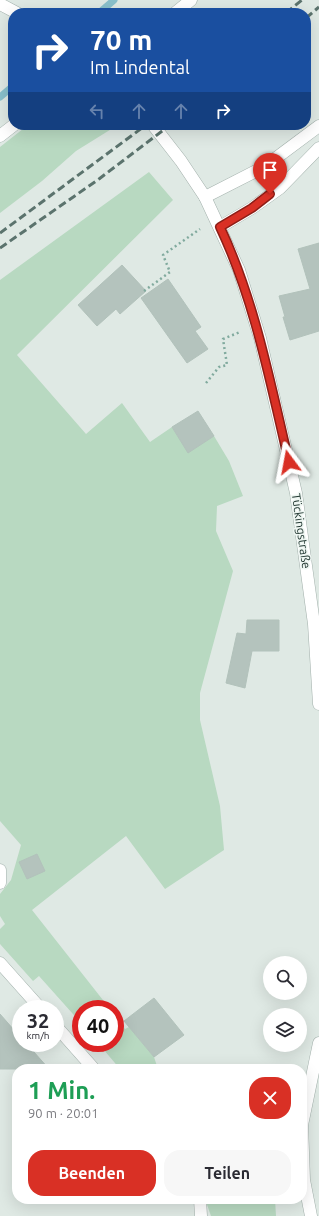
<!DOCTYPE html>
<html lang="de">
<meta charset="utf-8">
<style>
:root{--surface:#fff;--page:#f7f7f7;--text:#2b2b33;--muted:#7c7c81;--accent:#d93025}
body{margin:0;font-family:Ubuntu,sans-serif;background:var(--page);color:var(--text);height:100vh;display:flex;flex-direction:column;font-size:15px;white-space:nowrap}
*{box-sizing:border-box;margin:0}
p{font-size:13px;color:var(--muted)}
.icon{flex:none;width:22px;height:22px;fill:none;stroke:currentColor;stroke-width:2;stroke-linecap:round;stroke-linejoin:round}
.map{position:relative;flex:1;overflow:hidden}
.side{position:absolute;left:12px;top:1064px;width:295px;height:140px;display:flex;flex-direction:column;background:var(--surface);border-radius:16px;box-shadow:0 4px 16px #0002}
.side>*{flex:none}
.guide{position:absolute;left:8px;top:8px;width:303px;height:122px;border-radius:16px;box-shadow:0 4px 16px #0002;background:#1a4fa0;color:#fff;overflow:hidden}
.buttons{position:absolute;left:263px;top:956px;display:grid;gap:8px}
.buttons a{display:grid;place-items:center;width:44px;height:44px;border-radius:50%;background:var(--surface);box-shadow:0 4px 16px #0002;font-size:20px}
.speed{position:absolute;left:12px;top:1000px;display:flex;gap:8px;font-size:20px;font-weight:700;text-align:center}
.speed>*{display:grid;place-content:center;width:52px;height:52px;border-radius:50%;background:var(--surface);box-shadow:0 4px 16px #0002;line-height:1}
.speed small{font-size:10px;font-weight:400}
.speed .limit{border:6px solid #d22;background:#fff;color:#111}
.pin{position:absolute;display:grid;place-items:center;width:34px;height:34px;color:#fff;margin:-41px -17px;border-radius:50% 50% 50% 0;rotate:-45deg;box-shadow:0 0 4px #0007}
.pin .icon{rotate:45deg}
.me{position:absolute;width:44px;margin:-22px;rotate:347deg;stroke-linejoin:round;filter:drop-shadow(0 0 3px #0008)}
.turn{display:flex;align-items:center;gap:14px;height:84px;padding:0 16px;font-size:18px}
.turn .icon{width:52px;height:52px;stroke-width:2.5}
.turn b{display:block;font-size:28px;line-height:34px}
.lanes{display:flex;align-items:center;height:38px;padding:0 16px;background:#0003;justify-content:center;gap:20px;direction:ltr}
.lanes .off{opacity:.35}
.round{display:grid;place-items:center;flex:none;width:42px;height:42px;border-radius:16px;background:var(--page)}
.headline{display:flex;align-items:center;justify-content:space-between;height:68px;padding:0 16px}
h1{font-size:24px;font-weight:600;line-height:30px;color:#1e9e55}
.primary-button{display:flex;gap:8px;margin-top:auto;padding:8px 16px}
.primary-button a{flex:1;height:46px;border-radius:16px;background:var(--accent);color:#fff;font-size:16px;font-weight:600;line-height:46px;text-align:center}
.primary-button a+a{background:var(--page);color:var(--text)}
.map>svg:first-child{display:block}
.green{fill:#b8d9c1}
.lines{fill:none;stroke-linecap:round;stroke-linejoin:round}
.stream{stroke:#89c0cb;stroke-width:7}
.building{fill:#b4c3bd;stroke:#b2c2bb}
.service-casing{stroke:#a2b0ab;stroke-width:13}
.minor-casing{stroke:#a2b0ab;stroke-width:13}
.tertiary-casing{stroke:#a2b0ab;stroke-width:13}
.path{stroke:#81aa9e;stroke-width:2.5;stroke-dasharray:2 3;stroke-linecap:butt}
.service{stroke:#fff;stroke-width:12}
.minor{stroke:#fff;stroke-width:12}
.tertiary{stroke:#fff;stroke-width:12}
.rail{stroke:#5b736d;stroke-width:3;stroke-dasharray:8 4;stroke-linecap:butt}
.route-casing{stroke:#8d1f18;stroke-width:10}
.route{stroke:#d93025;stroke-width:7}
.labels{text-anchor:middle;stroke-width:3;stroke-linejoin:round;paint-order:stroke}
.street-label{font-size:12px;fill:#213731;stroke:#eef6f2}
</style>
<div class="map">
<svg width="319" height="1216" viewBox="0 0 319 1216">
<rect width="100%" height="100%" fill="#dfe9e4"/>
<g class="green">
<polygon points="28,125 111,125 113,128 76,151 42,181 0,213 0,147"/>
<polygon points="149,172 173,200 17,355 86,434 122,403 150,442 172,427 188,452 214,436 229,461 243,496 217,506 216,531 233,571 200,693 200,720 220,806 224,850 165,889 126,836 32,910 110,1009 81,1009 81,1023 39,976 33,981 0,944 0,929 5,924 0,916 0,894 11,880 21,845 0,821 0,280"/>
<polygon points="115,1016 125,1029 129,1027 154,1057 158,1069 120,1069 98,1043 115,1043"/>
<polygon points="205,1199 275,1199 276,1216 211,1216"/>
</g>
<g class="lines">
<g class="stream">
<polyline points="99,13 114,0"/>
<polyline points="0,97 13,86"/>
</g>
</g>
<g class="building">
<polygon points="319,243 319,331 290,340 283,317 285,317 279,296 310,289 298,249"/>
<polygon points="122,265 146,291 120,314 116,309 97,326 78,305"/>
<polygon points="168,279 201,327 195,331 208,349 187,363 141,298"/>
<polygon points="198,411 214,436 188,453 172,427"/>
<polygon points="247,620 279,620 279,651 252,651 245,688 226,683 237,633 246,634"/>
<polygon points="37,854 45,871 27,879 19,862"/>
<polygon points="154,998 184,1035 154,1057 124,1021"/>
<polygon points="0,1014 21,1038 21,1043 26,1043 49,1069 0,1069"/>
</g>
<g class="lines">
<g class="service-casing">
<g id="service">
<polyline points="0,870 0,883"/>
<polyline points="0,963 41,1009"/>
<polyline points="55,1025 94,1069"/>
<polyline points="200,1199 201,1216"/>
</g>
</g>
<g class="minor-casing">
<g id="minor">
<polyline points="175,13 191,0"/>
<polyline points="0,136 14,125"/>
<polyline points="205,197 264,167 319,126"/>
<polyline points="220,227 252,208 280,188 319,148"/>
</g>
</g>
<g class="tertiary-casing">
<g id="tertiary">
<polyline points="0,4 17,13"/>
<polyline points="153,125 181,161 205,197 239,270 260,338 296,493 314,624 319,704"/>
<polyline points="311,1216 304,1180 302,1125 319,1043"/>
</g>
</g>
<g class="path">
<polyline points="144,291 170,272 163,255 200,229"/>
<polyline points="206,383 219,367 227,365 223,339 240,332"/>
</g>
<use href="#service" class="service"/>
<use href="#minor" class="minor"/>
<use href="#tertiary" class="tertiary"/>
<g class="rail">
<polyline points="286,13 302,0"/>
<polyline points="306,18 319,7"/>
<polyline points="0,233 146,125"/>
<polyline points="0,248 99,179 170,125"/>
</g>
</g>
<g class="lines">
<g class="route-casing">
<path id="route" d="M270 194 252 208 220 227C255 301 270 382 289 462"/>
</g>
<use href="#route" class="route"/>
</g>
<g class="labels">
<g class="street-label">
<text transform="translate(301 531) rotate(82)" y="4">Tückingstraße</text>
</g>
</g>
</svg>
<div class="buttons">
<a><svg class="icon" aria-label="search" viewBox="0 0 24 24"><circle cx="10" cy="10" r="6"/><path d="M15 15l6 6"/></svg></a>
<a><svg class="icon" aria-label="layers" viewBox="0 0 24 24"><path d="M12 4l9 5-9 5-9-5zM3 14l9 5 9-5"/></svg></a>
</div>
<div class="speed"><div>32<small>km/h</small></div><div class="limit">40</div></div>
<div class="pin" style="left:270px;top:194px;background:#d93025"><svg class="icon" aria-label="arrive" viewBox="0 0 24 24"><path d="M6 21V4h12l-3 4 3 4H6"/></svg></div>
<svg class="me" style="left:289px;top:462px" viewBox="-20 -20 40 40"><path d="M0-17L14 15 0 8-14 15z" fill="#d93025" stroke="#fff" stroke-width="4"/></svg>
<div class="guide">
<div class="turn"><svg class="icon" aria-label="right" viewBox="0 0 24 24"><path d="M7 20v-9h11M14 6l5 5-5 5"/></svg><div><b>70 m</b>Im Lindental</div></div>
<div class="lanes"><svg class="icon off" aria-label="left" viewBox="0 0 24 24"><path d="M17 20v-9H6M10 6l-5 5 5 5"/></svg><svg class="icon off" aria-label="ahead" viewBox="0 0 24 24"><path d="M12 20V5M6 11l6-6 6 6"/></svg><svg class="icon off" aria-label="ahead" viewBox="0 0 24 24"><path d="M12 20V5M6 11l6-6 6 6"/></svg><svg class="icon" aria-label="right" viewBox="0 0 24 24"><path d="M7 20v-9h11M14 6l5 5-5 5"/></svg></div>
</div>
<section class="side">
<div class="headline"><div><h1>1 Min.</h1><p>90 m · 20:01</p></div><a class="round" style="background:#d93025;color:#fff"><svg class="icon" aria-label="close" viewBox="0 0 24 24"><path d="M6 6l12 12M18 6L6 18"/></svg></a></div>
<div class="primary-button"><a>Beenden</a><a>Teilen</a></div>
</section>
</div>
